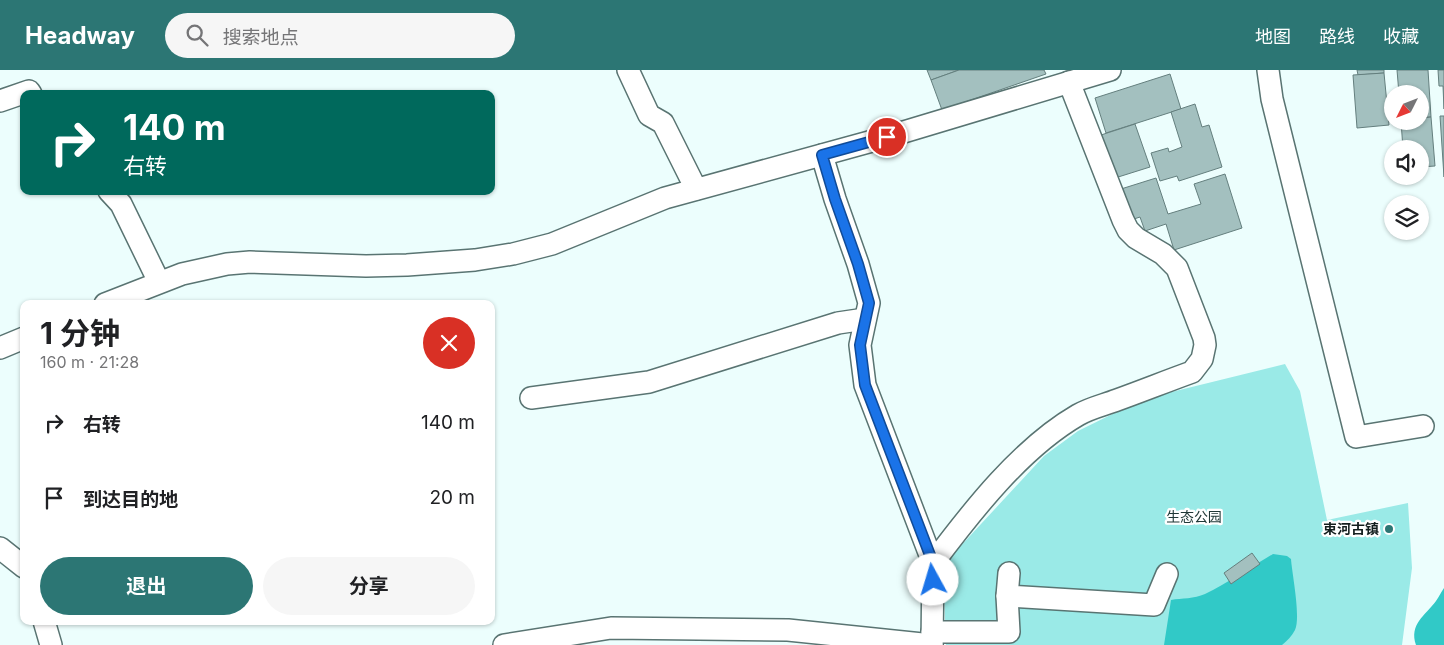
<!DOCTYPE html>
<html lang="zh">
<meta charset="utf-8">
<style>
:root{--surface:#fff;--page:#f6f6f6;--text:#202124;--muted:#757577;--accent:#2c7674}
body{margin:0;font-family:Inter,"Noto Sans SC",sans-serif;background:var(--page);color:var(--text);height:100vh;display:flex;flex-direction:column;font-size:19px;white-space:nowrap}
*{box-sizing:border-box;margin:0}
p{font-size:16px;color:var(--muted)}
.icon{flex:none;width:28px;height:28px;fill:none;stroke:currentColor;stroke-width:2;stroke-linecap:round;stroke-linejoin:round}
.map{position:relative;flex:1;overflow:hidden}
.sheet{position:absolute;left:20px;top:230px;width:475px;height:325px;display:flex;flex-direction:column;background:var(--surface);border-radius:10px;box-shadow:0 1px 4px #0004}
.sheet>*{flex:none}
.banner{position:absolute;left:20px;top:20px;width:475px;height:105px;border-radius:10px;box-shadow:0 1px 4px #0004;background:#00695c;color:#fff;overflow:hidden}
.needle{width:32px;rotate:228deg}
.buttons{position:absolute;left:1384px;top:15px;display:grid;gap:10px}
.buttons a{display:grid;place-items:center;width:45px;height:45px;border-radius:50%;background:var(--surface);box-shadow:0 1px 4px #0004;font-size:25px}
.pin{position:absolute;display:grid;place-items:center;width:42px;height:42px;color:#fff;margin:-21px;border:2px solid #fff;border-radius:50%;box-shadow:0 1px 5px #0007}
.me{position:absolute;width:55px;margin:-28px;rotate:354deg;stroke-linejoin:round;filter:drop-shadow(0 0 4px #0008)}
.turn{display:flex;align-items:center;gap:18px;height:105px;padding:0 20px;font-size:22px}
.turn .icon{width:65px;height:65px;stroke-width:2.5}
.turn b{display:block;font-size:35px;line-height:42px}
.round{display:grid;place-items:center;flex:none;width:52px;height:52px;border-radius:26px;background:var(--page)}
.overview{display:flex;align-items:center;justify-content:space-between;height:85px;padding:0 20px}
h1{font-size:30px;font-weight:700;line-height:38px}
.button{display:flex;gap:10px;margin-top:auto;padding:10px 20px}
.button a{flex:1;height:58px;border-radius:30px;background:var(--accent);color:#fff;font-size:20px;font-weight:700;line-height:58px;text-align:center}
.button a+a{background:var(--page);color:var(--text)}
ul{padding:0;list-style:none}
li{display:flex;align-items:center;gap:15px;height:75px;padding:0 20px}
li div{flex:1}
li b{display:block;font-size:19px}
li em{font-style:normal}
header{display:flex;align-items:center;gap:30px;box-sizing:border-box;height:70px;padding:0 25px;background:var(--accent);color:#fff}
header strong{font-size:24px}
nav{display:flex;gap:28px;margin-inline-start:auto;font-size:18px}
.search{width:350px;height:45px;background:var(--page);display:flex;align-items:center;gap:12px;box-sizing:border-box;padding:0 18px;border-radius:28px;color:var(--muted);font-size:19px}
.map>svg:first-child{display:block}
.green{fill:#9aeae7}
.water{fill:#31c9c7}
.building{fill:#a3c0bf;stroke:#647f7e}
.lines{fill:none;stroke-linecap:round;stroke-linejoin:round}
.minor-casing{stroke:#597472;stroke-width:24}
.minor{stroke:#fff;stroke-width:21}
.route-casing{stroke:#114b97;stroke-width:12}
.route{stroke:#1a73e8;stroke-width:9}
.poi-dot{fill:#2c7674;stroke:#fff;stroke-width:2}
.labels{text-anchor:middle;stroke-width:4.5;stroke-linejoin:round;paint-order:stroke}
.park-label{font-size:14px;fill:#203837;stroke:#fff}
.poi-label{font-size:14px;font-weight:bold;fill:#141f1f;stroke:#fff;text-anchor:end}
</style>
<header>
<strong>Headway</strong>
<div class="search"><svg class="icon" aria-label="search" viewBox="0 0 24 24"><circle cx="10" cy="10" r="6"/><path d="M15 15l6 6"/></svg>搜索地点</div>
<nav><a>地图</a><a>路线</a><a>收藏</a></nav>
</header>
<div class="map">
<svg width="1444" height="575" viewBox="0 0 1444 575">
<rect width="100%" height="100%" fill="#ecfefd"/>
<polygon class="green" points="1285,294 1300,321 1327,450 1408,433 1412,498 1402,575 946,575 943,495 1044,386 1078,361 1143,329"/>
<g class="water">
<path d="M1273 484 1287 486 1291 489C1292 504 1301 547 1295 560 1292 566 1287 571 1282 575H1164L1171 530C1182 528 1194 529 1205 524 1228 513 1251 497 1273 484Z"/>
<path d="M1444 518V575H1416C1409 554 1425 546 1436 531 1439 527 1441 522 1444 518Z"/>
</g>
<g class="building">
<polygon points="927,0 959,0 931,10"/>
<polygon points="959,0 1044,0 1046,4 942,40 931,10"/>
<polygon points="1357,0 1384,0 1384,3 1358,5"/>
<polygon points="1397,0 1428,0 1431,47 1420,48 1420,24 1399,24"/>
<polygon points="1438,0 1444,0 1444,39 1443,16 1439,16"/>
<polygon points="1384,3 1389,55 1357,58 1353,5"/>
<polygon points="1170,4 1181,39 1106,63 1095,28"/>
<polygon points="1195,34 1202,57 1209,55 1222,97 1179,111 1177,106 1160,111 1151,83 1168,78 1169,82 1182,77 1171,42"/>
<polygon points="1440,46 1444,46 1444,107"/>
<polygon points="1431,47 1435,96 1420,97 1420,79 1403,79 1401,51 1420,51 1420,48"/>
<polygon points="1135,54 1150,97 1115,108 1101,65"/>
<polygon points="1225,104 1242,158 1174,180 1166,154 1145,161 1140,147 1131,150 1121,119 1156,108 1168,144 1201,134 1194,114"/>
<polygon points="1252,483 1260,494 1231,514 1224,503"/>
</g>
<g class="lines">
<g class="minor-casing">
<g id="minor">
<polyline points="628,0 649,45 663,53 696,119"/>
<polyline points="1268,0 1272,29 1356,367 1423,356"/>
<polyline points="0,31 29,21 31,24"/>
<polyline points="822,85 835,129 858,194 869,233 860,275 865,315 933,493 932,575"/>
<polyline points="109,121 121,134 159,212"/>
<polyline points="105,234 182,204 227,194 250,192 366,196 407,195 475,190 513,184 552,174 665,128 887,67 1110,0"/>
<polyline points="0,278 24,268"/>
<polyline points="531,328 649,312 838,253 865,249"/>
<polyline points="0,478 24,497"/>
<path d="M933 493C972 441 1021 378 1078 345 1090 338 1104 335 1117 330 1142 321 1167 311 1192 302L1202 289 1205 275 1204 268 1177 198 1163 184 1136 168 1128 160 1123 150 1069 12"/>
<polyline points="1009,503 1007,526 1154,535 1167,504"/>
<polyline points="44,551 51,575"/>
<polyline points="932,562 1009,562 1007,526"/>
<polyline points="504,575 611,558 788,560 932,575"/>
</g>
</g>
<use href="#minor" class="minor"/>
</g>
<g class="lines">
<g class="route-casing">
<polyline id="route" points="887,67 822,85 835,129 858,194 869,233 860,275 865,315 933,493 933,510"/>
</g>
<use href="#route" class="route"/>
</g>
<circle class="poi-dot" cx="1389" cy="459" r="5"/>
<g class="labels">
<g class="park-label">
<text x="1194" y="452">生态公园</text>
</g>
<g class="poi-label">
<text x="1379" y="464">束河古镇</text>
</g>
</g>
</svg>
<div class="buttons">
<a><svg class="needle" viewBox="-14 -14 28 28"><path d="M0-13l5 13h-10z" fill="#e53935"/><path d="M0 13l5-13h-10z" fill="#757577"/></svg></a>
<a><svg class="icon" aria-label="sound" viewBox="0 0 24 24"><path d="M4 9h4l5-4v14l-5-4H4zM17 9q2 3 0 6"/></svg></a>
<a><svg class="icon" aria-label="layers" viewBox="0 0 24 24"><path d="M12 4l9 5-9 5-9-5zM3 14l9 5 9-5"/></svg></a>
</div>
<div class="pin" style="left:887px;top:67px;background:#d93025"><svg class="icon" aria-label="arrive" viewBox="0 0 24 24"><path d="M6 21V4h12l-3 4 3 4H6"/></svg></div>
<svg class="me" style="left:933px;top:510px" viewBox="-20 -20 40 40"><circle r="19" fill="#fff"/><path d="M0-13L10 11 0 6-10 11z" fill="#1a73e8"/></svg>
<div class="banner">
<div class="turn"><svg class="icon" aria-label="right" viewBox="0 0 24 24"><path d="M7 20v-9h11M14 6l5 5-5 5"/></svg><div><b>140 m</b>右转</div></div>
</div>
<section class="sheet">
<div class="overview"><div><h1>1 分钟</h1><p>160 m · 21:28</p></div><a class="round" style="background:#d93025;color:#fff"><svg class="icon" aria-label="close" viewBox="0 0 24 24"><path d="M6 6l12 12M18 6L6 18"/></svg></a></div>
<ul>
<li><svg class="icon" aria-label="right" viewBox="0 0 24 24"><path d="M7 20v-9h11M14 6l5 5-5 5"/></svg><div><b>右转</b></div><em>140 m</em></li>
<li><svg class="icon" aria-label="arrive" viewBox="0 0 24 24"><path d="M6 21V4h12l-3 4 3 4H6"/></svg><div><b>到达目的地</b></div><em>20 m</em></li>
</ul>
<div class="button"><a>退出</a><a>分享</a></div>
</section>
</div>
